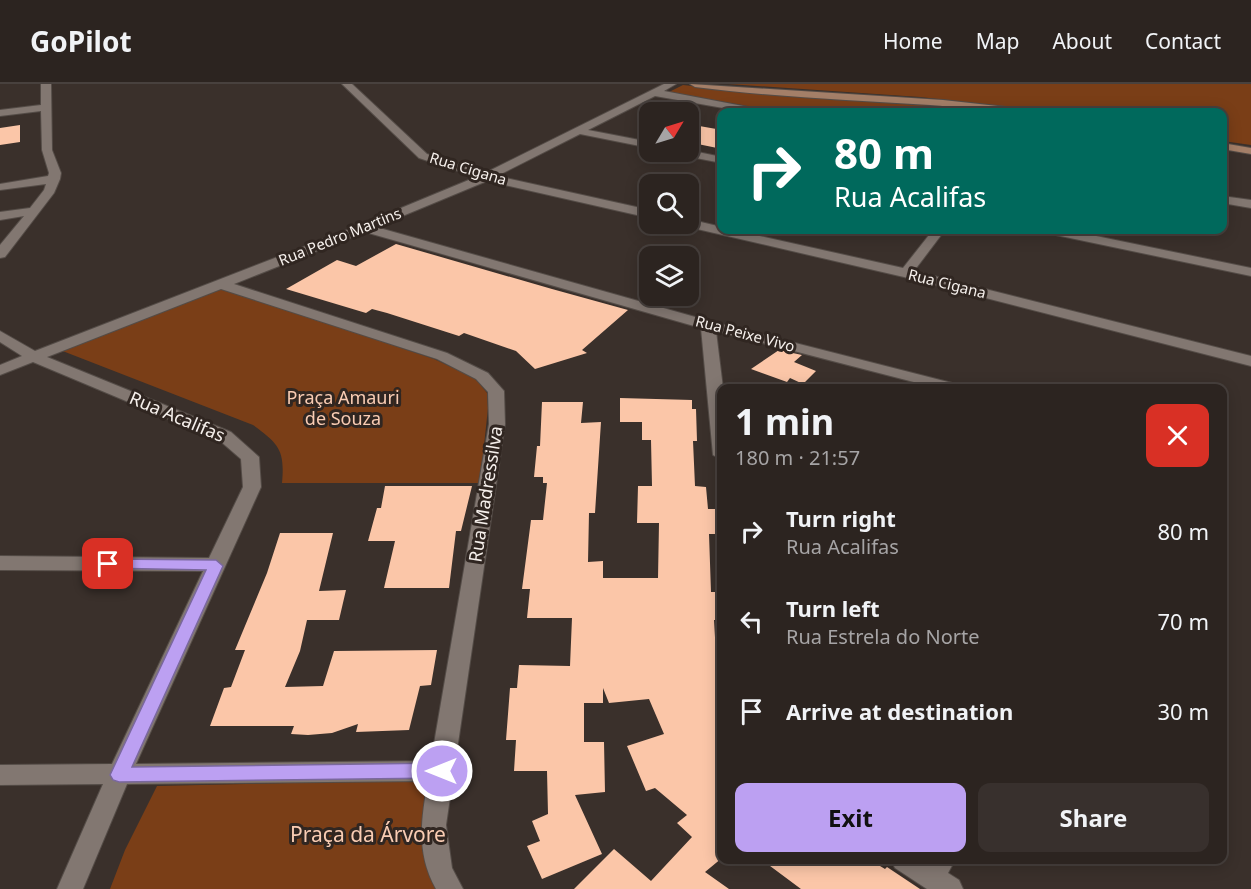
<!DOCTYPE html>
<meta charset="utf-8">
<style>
:root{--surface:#2c2420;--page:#38302d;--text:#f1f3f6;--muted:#a6a4a5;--line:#48413e;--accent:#bca0f2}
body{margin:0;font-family:"Noto Sans",sans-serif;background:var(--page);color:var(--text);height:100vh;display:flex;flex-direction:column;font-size:22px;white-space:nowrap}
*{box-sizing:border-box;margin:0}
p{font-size:20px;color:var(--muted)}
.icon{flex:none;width:33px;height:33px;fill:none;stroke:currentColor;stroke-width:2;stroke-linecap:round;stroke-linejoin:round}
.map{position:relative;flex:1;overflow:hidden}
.side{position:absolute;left:717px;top:300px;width:510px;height:480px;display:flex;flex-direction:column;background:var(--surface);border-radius:12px;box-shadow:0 3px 15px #0003,0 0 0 2px var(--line)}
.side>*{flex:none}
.top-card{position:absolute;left:717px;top:24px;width:510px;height:126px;border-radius:12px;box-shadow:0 3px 15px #0003,0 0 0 2px var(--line);background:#00695c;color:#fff;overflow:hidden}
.needle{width:39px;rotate:52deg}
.fabs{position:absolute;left:639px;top:18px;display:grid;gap:12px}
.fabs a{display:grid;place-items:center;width:60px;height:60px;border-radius:12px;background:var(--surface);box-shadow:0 3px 15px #0003,0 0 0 2px var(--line);font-size:30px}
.pin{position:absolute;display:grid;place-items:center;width:51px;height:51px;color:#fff;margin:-26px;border-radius:12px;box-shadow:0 3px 9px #0006}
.me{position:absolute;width:66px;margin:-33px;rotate:270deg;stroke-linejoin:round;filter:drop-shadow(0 0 4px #0008)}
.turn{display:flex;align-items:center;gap:21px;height:126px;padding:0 18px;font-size:27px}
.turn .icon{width:78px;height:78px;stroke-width:2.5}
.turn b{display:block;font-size:42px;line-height:51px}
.round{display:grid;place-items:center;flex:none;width:63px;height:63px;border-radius:12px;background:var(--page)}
.headline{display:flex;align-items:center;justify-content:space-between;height:102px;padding:0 18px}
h1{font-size:36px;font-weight:700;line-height:45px}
.cta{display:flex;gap:12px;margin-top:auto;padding:12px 18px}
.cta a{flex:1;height:69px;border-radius:12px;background:var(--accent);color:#111;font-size:24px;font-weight:700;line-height:69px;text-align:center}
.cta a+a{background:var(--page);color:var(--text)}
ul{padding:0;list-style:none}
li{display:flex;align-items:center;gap:18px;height:90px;padding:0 18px}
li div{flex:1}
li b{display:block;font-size:22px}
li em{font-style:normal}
header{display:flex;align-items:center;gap:36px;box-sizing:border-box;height:84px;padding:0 30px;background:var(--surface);border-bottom:2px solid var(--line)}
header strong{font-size:28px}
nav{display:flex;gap:33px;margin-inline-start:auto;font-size:21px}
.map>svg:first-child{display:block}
.green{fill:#7a3e17}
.building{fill:#fbc6a8}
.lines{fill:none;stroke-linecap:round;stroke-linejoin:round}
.street-casing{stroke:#544c47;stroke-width:2}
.secondary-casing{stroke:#544c47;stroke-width:2}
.street{fill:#827771;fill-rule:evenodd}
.secondary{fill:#a47f68;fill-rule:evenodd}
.route{fill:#bca0f2;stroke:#7a689d;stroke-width:1.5}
.labels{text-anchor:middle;stroke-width:6;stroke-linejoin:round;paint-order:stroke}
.far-street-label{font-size:15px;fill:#f6f0ec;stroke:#302621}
.park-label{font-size:18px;fill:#f9ccb3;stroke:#302621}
.street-label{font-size:18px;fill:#f6f0ec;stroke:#302621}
.near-park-label{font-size:21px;fill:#f9ccb3;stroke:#302621}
</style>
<header>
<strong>GoPilot</strong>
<nav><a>Home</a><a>Map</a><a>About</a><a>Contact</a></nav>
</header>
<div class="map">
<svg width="1251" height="805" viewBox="0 0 1251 805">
<rect width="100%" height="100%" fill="#3a302b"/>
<g class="green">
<polygon points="728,0 1251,0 1251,61 1223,57 1222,28 1053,28 920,13"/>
<path d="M683 1C791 14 899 18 1007 28H780L669 8Z"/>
<path d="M222 204 434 275 475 294 487 309 488 324 480 399H282C285 366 279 360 253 341L60 266Z"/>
<path d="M429 696C422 736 418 766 436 805H110L125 766 157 702Z"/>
</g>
<g class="building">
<polygon points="688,40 722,46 722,65 688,58"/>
<polygon points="20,41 20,58 0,61 0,44"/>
<polygon points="396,160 552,205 628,226 582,266 587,269 535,285 516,267 464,249 459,252 387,229 372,225 366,229 286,205 337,176 356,182"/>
<polygon points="779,266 802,271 794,278 816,287 803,300 790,294 787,298 751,285"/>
<polygon points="620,314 692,316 692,325 696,325 697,357 693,357 695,402 706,403 708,425 715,425 717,450 709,450 711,508 716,508 719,536 714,536 717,588 722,604 722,774 705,788 729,805 574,805 614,765 651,797 692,753 677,739 687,731 655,704 646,707 627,662 664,650 649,615 609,619 603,604 603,619 584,619 584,658 604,658 605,708 575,711 602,770 542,795 527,762 540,757 532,737 548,730 547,687 514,687 516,656 506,656 510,604 517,604 519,581 570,582 572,534 527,534 530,505 522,505 531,436 543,436 547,399 543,399 543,393 534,393 537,362 540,362 542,318 583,318 581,339 601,338 595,429 589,429 588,478 603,477 603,494 658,494 659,439 637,439 638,402 652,402 651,356 642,356 642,338 620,338"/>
<polygon points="385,402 472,402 461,447 456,447 449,504 384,504 395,457 368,457 377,424 381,424"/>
<polygon points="280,449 333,449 319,507 346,506 339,536 307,536 300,567 285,603 323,602 334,567 437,566 431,601 420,602 409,646 356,648 358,640 332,649 308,651 291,650 294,642 210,642 224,604 231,603 245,566 235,566 267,489"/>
<polygon points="762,776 870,776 885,785 887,783 920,805 801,805"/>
</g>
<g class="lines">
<g class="street-casing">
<g id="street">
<polygon points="41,0 51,0 52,66 61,89 60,95 54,109 5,173 0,174 0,161 24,132 0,136 0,128 30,124 44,106 46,100 0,106 0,100 48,92 49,89 42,66 41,27 0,32 0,26 41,21"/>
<path d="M342 0H352L427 70 485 89 664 0H676L664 7 764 26 765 28H746L655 12 588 46 650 58V64L580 50 497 92 650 126V134L487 97 376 143 713 238 960 301 962 304H937L716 247 723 304 722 376 713 371 701 244 365 148 234 200 447 269 488 289 504 307 505 340 446 741 452 784 463 805H436C416 770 421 735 428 697L127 700 83 805H57L103 700 0 701V681L112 680 203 487 0 486V472L209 474 243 403 241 375 219 356 33 278 0 291V281L22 272 0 258V247L35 267 360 141 476 93 419 74ZM221 205 437 275 476 295 488 308 489 340 431 677 136 680 261 403 259 373 231 348 47 273Z"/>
<polygon points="688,66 722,73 722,79 680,71 675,68"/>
<polygon points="1222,112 1251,116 1251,124 1222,119"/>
<polygon points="688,135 722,143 722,146 733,146 903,184 933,146 945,146 914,187 1251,272 1251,282 904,193 684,142 682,140 688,140"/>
<polygon points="1045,146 1067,146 1251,184 1251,192 1051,150"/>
<polygon points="891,776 955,776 948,789 959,796 963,805 927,805 895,784"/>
</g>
</g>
<g class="secondary-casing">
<g id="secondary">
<path d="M690 0 943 16 1026 25 1031 28C999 32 963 23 930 21 851 16 773 13 695 3Z"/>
<polygon points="1222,59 1251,64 1251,70 1222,65"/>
</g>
</g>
<use href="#street" class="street"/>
<use href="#secondary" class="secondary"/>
</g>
<polygon class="route" points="108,475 216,476 223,482 132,683 442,679 449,682 451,687 449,692 442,694 119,698 113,696 110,691 206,486 103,484 101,480"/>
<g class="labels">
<g class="far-street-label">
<text transform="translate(468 85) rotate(17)" y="5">Rua Cigana</text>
<text transform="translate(340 153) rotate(-22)" y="5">Rua Pedro Martins</text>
<text transform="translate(947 200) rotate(14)" y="5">Rua Cigana</text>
<text transform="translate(745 250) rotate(15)" y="5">Rua Peixe Vivo</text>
</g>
<g class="park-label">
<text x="343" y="320">Praça Amauri<tspan x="343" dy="21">de Souza</tspan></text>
</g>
<g class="street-label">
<text transform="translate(177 333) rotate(23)" y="6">Rua Acalifas</text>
<text transform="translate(486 410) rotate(-81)" y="6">Rua Madressilva</text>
</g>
<g class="near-park-label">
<text x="368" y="758">Praça da Árvore</text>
</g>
</g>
</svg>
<div class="fabs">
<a><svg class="needle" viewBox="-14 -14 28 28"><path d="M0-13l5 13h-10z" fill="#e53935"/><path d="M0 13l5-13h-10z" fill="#a6a4a5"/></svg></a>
<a><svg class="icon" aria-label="search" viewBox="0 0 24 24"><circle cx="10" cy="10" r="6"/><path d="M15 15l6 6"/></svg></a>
<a><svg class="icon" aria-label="layers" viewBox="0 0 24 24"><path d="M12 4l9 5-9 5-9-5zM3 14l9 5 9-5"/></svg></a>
</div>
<div class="pin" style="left:108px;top:480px;background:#d93025"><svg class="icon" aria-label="arrive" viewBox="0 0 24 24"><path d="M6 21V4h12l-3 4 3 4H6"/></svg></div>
<svg class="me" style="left:442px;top:687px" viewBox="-20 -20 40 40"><circle r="17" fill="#bca0f2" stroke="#fff" stroke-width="3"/><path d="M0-11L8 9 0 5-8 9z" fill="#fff"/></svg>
<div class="top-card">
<div class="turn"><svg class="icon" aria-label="right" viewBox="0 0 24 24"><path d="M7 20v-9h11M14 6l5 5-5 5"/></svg><div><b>80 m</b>Rua Acalifas</div></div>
</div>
<section class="side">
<div class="headline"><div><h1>1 min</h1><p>180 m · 21:57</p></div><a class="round" style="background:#d93025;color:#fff"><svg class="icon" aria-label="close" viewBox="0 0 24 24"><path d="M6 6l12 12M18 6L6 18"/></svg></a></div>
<ul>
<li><svg class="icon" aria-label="right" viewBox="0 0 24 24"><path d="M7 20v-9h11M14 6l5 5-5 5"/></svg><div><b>Turn right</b><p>Rua Acalifas</p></div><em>80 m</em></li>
<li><svg class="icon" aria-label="left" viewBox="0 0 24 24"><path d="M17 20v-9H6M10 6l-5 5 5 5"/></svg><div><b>Turn left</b><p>Rua Estrela do Norte</p></div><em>70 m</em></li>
<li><svg class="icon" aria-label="arrive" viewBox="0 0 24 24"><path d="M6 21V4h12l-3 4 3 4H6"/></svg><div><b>Arrive at destination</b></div><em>30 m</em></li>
</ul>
<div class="cta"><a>Exit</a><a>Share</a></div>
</section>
</div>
